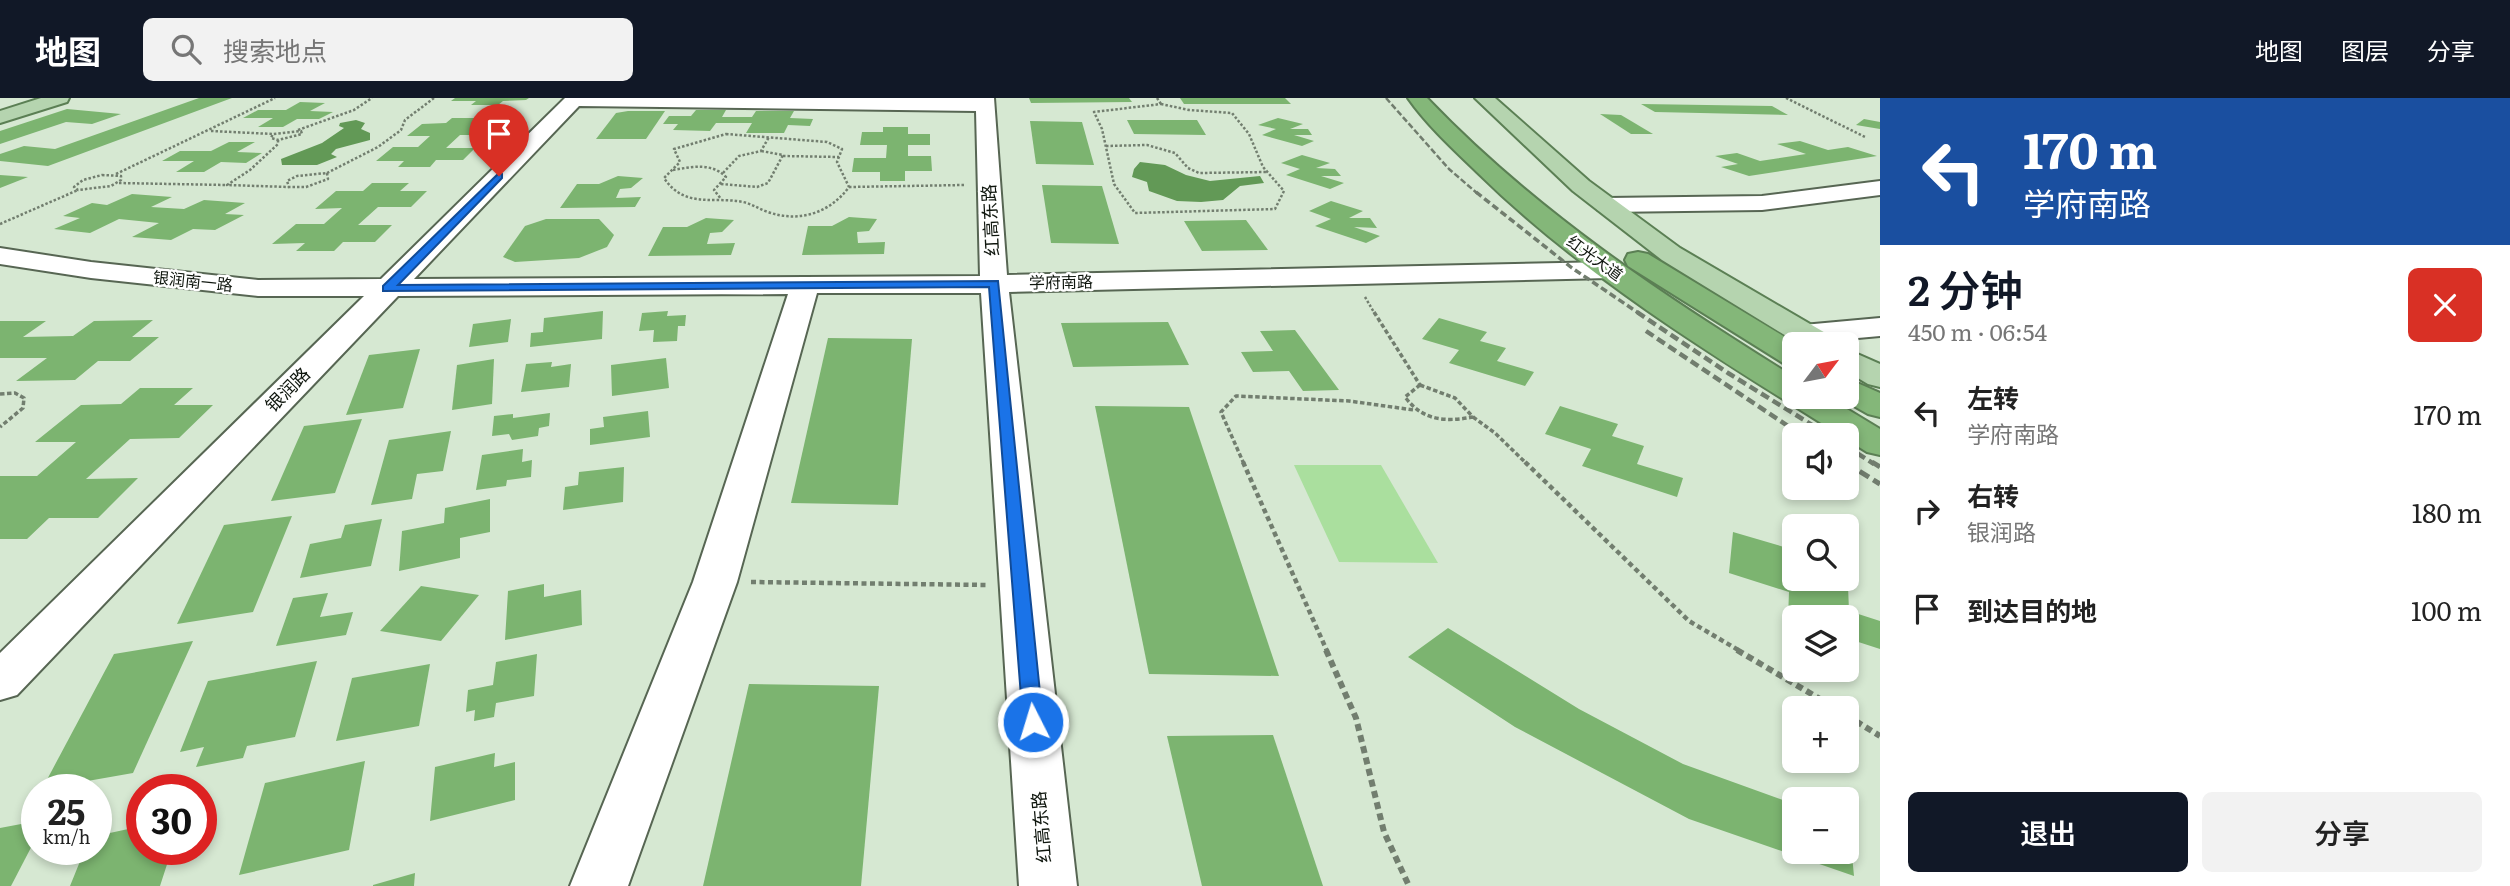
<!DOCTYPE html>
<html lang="zh">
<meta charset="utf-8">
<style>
:root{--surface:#fff;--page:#f2f2f2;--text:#222;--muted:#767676;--accent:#111827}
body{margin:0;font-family:Literata,"Noto Sans SC",serif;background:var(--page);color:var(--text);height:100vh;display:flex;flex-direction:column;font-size:26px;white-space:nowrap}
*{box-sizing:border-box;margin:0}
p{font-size:23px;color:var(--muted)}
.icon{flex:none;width:38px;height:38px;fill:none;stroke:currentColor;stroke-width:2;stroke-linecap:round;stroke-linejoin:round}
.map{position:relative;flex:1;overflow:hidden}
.sheet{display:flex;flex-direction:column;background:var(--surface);width:630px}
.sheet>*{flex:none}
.hud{background:#1a4fa0;color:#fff;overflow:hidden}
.needle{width:46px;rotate:58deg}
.fabs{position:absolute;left:1782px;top:234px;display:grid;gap:14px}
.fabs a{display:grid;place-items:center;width:77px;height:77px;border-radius:10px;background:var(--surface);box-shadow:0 4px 10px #0003;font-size:35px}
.speed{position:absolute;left:21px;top:676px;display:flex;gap:14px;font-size:35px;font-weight:700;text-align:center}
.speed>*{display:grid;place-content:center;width:91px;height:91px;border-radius:50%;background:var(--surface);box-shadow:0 4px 10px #0003;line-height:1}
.speed small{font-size:18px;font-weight:400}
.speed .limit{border:10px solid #d22;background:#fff;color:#111}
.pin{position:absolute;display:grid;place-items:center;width:60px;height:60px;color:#fff;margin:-72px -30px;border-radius:50% 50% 50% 0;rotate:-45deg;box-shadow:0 0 7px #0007}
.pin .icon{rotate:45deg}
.me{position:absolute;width:77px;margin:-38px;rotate:355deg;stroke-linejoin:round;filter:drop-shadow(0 0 5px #0008)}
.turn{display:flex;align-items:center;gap:24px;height:147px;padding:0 28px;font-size:32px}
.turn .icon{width:91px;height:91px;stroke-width:2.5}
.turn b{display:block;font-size:49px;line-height:60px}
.round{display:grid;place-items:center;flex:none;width:74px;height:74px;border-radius:10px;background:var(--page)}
.headline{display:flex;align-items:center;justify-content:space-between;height:119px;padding:0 28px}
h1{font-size:42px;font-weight:600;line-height:52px;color:var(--accent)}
.button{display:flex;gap:14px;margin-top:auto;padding:14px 28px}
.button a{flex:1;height:80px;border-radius:10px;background:var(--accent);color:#fff;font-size:28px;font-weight:600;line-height:80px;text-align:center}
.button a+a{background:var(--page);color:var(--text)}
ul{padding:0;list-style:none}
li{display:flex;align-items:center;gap:21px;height:98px;padding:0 28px}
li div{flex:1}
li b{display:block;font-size:26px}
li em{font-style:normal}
header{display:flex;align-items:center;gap:42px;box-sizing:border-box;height:98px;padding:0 35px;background:var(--accent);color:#fff}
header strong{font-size:33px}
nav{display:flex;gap:38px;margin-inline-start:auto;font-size:24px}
.search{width:490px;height:63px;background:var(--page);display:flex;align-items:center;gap:18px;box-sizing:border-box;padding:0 24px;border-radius:10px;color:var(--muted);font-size:26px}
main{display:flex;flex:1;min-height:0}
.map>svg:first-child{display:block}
.green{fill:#aadf9e}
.water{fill:#629956}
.building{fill:#7cb470}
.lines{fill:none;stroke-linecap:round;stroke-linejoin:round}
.minor-casing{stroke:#576653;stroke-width:4}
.major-casing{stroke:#5b7f54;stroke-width:4}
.highway-casing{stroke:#5b7f54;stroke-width:4}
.path-far3{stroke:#727e6f;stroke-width:2.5;stroke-dasharray:2.5 2;stroke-linecap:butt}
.path-far2{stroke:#727e6f;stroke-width:3.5;stroke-dasharray:4.5 2.5;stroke-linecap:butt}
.path-far1{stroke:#727e6f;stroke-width:4.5;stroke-dasharray:5 3.5;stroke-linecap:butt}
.path{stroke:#727e6f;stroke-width:6;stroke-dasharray:7 4.5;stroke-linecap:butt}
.minor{fill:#fff;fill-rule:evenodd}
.major{fill:#b5d4af;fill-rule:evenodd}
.highway{fill:#84b779;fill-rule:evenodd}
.rail-far3{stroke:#717d6e;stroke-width:2.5;stroke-dasharray:6 2.5;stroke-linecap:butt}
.rail-far2{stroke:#717d6e;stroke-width:3.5;stroke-dasharray:7 3.5;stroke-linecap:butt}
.rail-far1{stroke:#717d6e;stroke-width:4.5;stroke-dasharray:9 4.5;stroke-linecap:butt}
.rail{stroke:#717d6e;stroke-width:5;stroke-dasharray:11 5;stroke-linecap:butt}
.route{fill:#1a73e8;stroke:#114b97;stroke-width:2}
.labels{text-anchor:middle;stroke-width:5;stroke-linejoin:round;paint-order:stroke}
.far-street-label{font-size:16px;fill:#0f160e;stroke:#fff}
.street-label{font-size:18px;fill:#0f160e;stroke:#fff}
</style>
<header>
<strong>地图</strong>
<div class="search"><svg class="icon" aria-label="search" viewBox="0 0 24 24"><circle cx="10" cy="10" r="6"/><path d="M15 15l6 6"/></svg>搜索地点</div>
<nav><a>地图</a><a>图层</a><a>分享</a></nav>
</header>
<main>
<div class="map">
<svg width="1880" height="788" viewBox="0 0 1880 788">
<rect width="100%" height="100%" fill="#d6e8d2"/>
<polygon class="green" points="1294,367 1381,367 1438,465 1339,464"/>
<g class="water">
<polygon points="356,22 365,25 361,31 370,35 370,42 336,51 331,56 337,59 317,67 282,67 281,61 322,45 344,30 339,28 340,25"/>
<polygon points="1140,64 1165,67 1186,77 1210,83 1260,78 1264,85 1240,88 1223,102 1201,104 1177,103 1149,93 1147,84 1132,79 1134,71"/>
</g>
<g class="building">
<polygon points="199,0 232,0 48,68 0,63 0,56 24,48 55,51"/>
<polygon points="455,0 529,0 526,2 503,3 498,7 471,7 476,3 451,3"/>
<polygon points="1029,0 1129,0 1132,4 1031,5"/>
<polygon points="1180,0 1285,0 1291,6 1184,6"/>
<polygon points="300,4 325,5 310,13 333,14 319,21 297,21 283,29 258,29 273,20 243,20 258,12 286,12"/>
<polygon points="1641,6 1772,8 1788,17 1655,14"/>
<polygon points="67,11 121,16 92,26 66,24 0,46 0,33"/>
<polygon points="696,12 726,12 722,19 752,19 756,13 794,13 790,20 813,21 810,28 788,27 784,35 746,35 752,25 716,25 710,33 673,32 678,26 663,26 669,18 691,18"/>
<polygon points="628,13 665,13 646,41 596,41 616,15"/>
<polygon points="1600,16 1621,17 1653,36 1631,36"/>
<polygon points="452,20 484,20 477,26 500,25 489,37 460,37 446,50 475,50 463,62 436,62 430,69 398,69 404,63 376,63 393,49 418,49 430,38 407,38 422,26 446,25"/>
<polygon points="1278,20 1303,26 1290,31 1308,31 1312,37 1294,37 1314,43 1302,48 1262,37 1276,31 1258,27"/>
<polygon points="1864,21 1880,24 1880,31 1856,27"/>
<polygon points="1127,22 1197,22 1206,37 1134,36"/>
<polygon points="1030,23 1082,24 1094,67 1036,66"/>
<polygon points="883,29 908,29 908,36 930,36 930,47 908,47 908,58 931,58 932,73 905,73 905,83 880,83 880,74 852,74 854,60 886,60 887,47 860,47 862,34 883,34"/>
<polygon points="1800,43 1828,52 1848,49 1877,58 1749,78 1721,69 1738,66 1715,58 1737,55 1760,63 1806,56 1777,46"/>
<polygon points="229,44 255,44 237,54 262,55 246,65 221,64 204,74 176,74 194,63 162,63 180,53 211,53"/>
<polygon points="1302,57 1330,65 1316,70 1335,71 1341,78 1321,78 1344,85 1330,91 1286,77 1300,71 1281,65"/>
<polygon points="0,77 28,79 0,90"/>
<polygon points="618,78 643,80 631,90 620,91 616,100 641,99 635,109 560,110 577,86 599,86"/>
<polygon points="372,85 409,85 400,93 427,93 411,109 378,109 358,127 392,127 375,144 343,144 334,153 296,153 305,145 272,146 296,126 324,126 342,110 315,111 336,93 363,93"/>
<polygon points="1042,87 1102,88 1119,146 1051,145"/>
<polygon points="132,96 172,99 151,109 184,111 204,102 245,105 225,116 244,117 215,132 193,131 171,142 132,139 159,125 119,121 90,135 54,131 80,120 63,118 92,105 107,107"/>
<polygon points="1331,103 1363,113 1349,120 1370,120 1377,130 1354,129 1380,138 1366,145 1315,128 1331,121 1309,113"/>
<polygon points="849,119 877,121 869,133 857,134 858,145 885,144 884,156 802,157 808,128 832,128"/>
<polygon points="706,120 734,122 722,134 710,135 707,146 735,145 731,157 648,158 663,129 687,129"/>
<polygon points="546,121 599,121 614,137 607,149 579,160 515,164 503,159 525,128"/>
<polygon points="1246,122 1268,152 1202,153 1184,123"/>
<polygon points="603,213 602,241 530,249 531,235 543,234 544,220"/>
<polygon points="668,213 667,218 686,217 685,228 678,228 677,243 653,244 654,232 639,233 642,215"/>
<polygon points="1439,220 1487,234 1480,243 1506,250 1497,263 1534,274 1525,288 1449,265 1459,252 1422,241"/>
<polygon points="511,221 508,244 469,249 473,226"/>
<polygon points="153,222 132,239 159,239 130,263 98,263 75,282 16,283 47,260 0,260 0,223 46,223 23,239 73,238 94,223"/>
<polygon points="1168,224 1189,267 1073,269 1061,225"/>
<polygon points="1295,232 1339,292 1303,293 1289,273 1253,274 1241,254 1273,253 1260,233"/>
<polygon points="828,240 912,241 898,407 791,405"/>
<polygon points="420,251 403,310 346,317 369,257"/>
<polygon points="666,260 669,290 612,298 611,267"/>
<polygon points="494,261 492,306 452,312 457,267"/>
<polygon points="552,264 551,269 571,266 569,289 521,294 526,266"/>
<polygon points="140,290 193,290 174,307 213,307 179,340 130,341 86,381 138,380 98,420 49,420 27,441 0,441 0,378 37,378 76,344 35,344 81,307 121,306"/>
<polygon points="1095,308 1189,309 1279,578 1149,576"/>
<polygon points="1560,308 1618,326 1612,338 1644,348 1637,366 1683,380 1677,399 1582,368 1591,351 1545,336"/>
<polygon points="648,313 650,339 590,347 590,331 604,329 603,319"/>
<polygon points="550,315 549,328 539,330 538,338 512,342 509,336 492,338 494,318 513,316 513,320"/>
<polygon points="362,321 335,395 271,403 304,328"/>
<polygon points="451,333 443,373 417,376 412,401 371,407 389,342"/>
<polygon points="523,351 522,364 532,362 531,379 507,382 506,388 476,392 482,357"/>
<polygon points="624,369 623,404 563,412 565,389 578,387 579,374"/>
<polygon points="490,401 490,434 460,440 460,460 399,473 402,433 444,425 445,410"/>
<polygon points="292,418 253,514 177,526 224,427"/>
<polygon points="382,421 371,468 300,480 310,446 341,440 345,427"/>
<polygon points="1733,434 1794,452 1794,481 1828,481 1848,488 1849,513 1880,523 1880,551 1846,540 1846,520 1788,520 1789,494 1729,475"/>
<polygon points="544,486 544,499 581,492 582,527 505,542 508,493"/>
<polygon points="421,488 479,497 441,543 380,533"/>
<polygon points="328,495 320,519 353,514 346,537 276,548 293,500"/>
<polygon points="1448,530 1579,611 1683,666 1794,706 1794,754 1846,754 1846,725 1849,726 1854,778 1689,721 1515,629 1408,559"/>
<polygon points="193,543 133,675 42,691 114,556"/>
<polygon points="537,556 534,598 496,605 494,619 474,623 475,612 466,614 468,592 493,587 496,564"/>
<polygon points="317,563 295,639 247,648 243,660 196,669 204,649 180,654 208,583"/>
<polygon points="430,566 419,628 336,643 352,580"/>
<polygon points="749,586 879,588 861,788 703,788"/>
<polygon points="1273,637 1323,788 1202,788 1167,638"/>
<polygon points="495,655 494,669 515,664 515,702 430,723 435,669"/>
<polygon points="365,663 349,752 239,777 265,685"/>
<polygon points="37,723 37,738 11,788 0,788 0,730"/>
<polygon points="142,728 142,751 172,751 160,788 70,788 85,751 96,751 96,738"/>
<polygon points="415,775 414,788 373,788 373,787"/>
</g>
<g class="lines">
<g class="minor-casing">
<g id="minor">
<path d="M565 0H994L1007 177 1609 164 1619 166 1623 172 1619 178 1609 180 1009 194 1077 788H1019L981 195H817L737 484 628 788H570L693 484 788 196 398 198 17 597 0 602V555L364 198H258L91 180 0 166V150L91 164 258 182 381 181ZM579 8 976 13 980 178 414 181Z"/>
<polygon points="1880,83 1880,97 1762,112 1607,114 1598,112 1595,107 1598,102 1607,100 1762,98"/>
<polygon points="1880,220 1880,238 1803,245 1792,242 1788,236 1792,230 1803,227"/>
</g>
</g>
<g class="major-casing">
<g id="major">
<polygon points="41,0 69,0 67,4 0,25 0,13"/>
<polygon points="1475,0 1495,0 1589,83 1680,150 1834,240 1838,247 1801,247 1662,162 1573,93"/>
<polygon points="1846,251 1880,266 1880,289 1868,286 1846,273"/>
</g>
</g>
<g class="highway-casing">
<g id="highway">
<path d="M1408 0H1427C1535 113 1662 197 1794 279V299H1827L1880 331V357L1867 354 1846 341V338H1842C1715 259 1584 179 1477 74 1453 51 1427 27 1408 0Z"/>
<polygon points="1638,154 1648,156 1798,247 1794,247 1794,267 1783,265 1628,168 1625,162 1628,156"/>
<polygon points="1846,280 1880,295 1880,319 1868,316 1838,299 1846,299"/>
</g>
</g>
<g class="path-far3">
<polyline points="1157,0 1161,6"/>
<polyline points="1786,0 1865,39"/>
<polygon points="1161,6 1189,12 1232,15 1249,36 1263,69 1284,93 1275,111 1135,115 1114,86 1102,31 1094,14"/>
<polyline points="298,32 354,12 372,0"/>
<polyline points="211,33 273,36"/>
<polygon points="301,33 302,36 278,42 271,40 273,36"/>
<path d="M726 36 827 44 842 51 837 64 849 89C830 115 799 125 768 114 759 111 752 106 743 104 712 98 685 111 664 80L680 64 674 51Z"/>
<polyline points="278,42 278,46 250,72 227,87 289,89"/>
<polyline points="1106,48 1147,47 1175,55 1188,70 1199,75 1267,74"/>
<polyline points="783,58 839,59"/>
<path d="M673 72C692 69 711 64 726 79L714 92 721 101"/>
<polygon points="327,75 328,81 306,89 289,89 287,83 297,78"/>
<polyline points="327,75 378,49 401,32 405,22 434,0"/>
<polyline points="723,75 739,58 761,53 769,39"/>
<polyline points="116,76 275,0"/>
<polygon points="102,77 121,78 121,82 111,88 78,92 74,89 83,82"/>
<polyline points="119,85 227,87"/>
<polyline points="721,86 757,89 768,85 783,57 761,53"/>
<polyline points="849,89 964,87"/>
<polyline points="0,126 78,92"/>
<polyline points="1365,199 1375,216"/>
</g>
<g class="path-far2">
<polyline points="1374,214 1420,287"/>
<path d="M1420 287 1455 300 1473 319C1445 324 1423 323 1405 299Z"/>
<polyline points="0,296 15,295 24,300 23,310 0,329"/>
<polyline points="1473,319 1495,335 1527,366"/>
<polyline points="1244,366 1221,314 1236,298 1349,303 1414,312"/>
</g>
<g class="path-far1">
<polyline points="1243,364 1327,553"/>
<polyline points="1525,364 1689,523 1740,553"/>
<polyline points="751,484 988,487"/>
</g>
<g class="path">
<polyline points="1326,552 1356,620 1384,734 1409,788"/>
<polyline points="1737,552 1837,611"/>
<polyline points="1846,617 1880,638"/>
</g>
<use href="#minor" class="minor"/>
<use href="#major" class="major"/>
<use href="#highway" class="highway"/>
<polyline class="rail-far3" points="1386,0 1449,71 1478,96"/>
<polyline class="rail-far2" points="1476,94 1572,170 1640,216"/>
<g class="rail-far1">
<polyline points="1637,214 1728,275 1830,338"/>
<polyline points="1646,233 1803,338"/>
<polyline points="1846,348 1874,366"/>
</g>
<g class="rail">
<polyline points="1872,364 1880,369"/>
<polyline points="1846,365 1880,386"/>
</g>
</g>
<polygon class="route" points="499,75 502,76 502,80 398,187 998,183 1043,624 1040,630 1033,632 1026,630 1023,624 989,189 383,193 383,188"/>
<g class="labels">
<g class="far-street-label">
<text transform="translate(1595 160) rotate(36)" y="6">红光大道</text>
<text transform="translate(193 183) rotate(6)" y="6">银润南一路</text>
<text transform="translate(1061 184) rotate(-1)" y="6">学府南路</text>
</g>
<g class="street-label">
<text transform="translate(991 122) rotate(-93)" y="6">红高东路</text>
<text transform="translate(288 292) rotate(-45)" y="6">银润路</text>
<text transform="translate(1042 729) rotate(-95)" y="6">红高东路</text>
</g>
</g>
</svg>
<div class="fabs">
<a><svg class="needle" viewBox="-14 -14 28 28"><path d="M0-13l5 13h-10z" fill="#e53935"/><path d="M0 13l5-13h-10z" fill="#767676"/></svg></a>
<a><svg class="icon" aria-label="sound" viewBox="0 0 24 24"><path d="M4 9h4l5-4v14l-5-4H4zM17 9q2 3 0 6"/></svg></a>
<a><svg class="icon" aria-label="search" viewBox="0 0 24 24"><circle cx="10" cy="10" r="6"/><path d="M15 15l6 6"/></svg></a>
<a><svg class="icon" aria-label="layers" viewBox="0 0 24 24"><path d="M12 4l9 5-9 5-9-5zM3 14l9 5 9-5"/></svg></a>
<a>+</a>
<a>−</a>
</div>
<div class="speed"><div>25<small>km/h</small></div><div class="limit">30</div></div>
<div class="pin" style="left:499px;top:78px;background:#d93025"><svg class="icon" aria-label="arrive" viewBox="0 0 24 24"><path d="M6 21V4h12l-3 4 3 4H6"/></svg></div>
<svg class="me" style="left:1033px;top:624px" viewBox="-20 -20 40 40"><circle r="17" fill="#1a73e8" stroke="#fff" stroke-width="3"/><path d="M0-11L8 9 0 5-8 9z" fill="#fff"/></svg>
</div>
<section class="sheet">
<div class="hud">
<div class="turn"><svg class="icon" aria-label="left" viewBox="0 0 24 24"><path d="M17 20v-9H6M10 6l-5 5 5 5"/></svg><div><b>170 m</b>学府南路</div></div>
</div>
<div class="headline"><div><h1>2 分钟</h1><p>450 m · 06:54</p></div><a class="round" style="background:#d93025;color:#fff"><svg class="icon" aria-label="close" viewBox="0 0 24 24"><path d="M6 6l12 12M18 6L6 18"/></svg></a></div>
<ul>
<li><svg class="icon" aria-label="left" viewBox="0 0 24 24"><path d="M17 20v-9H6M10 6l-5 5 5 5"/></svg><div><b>左转</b><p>学府南路</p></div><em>170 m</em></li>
<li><svg class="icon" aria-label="right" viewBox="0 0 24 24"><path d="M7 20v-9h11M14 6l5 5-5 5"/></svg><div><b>右转</b><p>银润路</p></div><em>180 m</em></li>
<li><svg class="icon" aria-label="arrive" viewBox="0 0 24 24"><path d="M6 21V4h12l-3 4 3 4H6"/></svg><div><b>到达目的地</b></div><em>100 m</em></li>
</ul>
<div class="button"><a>退出</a><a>分享</a></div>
</section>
</main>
